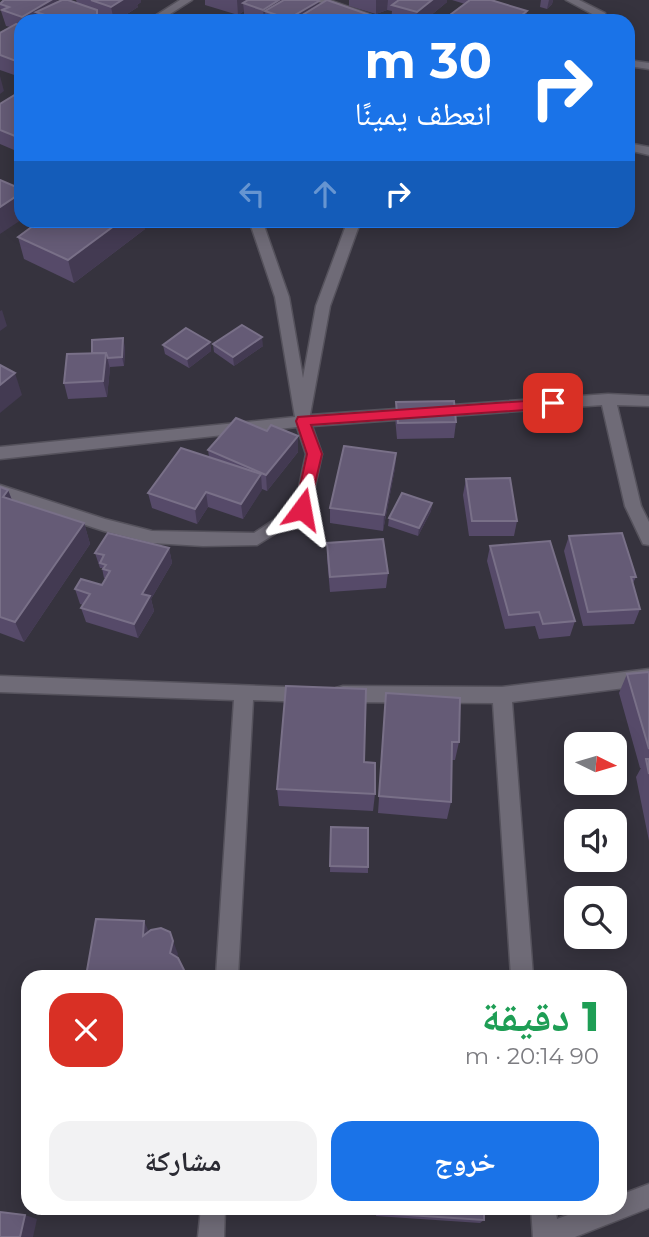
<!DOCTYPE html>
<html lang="ar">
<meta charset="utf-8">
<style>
:root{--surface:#fff;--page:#f2f2f3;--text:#2b2b33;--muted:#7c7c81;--accent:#1a73e8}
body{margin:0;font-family:Montserrat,"Noto Naskh Arabic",sans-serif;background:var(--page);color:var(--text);direction:rtl;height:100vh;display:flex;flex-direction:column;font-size:26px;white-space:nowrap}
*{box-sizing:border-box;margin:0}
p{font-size:23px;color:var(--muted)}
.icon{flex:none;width:38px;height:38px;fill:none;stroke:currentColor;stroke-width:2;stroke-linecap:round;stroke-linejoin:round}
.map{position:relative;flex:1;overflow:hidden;direction:ltr}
.sheet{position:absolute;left:21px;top:970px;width:606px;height:245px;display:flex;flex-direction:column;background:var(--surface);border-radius:21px;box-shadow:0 4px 18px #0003;direction:rtl}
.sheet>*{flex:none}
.top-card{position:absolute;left:14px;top:14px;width:621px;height:214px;border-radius:21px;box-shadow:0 4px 18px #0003;direction:rtl;background:#1a73e8;color:#fff;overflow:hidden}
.needle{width:46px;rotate:95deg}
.controls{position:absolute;left:564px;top:732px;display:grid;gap:14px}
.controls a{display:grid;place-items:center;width:63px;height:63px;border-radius:14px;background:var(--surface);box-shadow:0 4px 18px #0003;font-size:35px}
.pin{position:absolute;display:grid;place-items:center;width:60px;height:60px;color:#fff;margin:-30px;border-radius:14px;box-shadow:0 4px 10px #0006}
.me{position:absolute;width:77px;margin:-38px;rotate:13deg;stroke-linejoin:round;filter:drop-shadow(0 0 5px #0008)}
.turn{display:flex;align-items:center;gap:24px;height:147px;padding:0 28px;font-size:32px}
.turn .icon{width:91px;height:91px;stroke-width:2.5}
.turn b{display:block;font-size:49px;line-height:60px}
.lanes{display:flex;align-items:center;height:66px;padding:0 28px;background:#0003;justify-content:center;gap:35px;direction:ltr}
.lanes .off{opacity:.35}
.round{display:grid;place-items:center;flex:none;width:74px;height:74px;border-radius:21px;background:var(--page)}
.overview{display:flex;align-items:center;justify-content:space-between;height:119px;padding:0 28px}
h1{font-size:42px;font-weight:800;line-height:52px;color:#1e9e55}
.primary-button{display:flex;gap:14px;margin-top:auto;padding:14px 28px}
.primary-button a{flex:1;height:80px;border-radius:21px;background:var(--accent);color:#fff;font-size:28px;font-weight:800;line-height:80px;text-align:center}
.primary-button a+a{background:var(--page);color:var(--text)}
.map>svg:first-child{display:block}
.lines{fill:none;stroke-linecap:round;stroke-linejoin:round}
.minor-casing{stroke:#55525c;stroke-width:3}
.minor{fill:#6f6b77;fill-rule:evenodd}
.wall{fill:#564a69}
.shaded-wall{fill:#433a52}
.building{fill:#655b76;stroke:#797088;stroke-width:2}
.route{fill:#e11d48;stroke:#92132f;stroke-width:2}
</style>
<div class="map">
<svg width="649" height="1237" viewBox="0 0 649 1237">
<rect width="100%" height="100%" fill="#36333e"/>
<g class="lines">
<g class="minor-casing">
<g id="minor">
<polygon points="180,0 192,0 159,21 147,21"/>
<polygon points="314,0 329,0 388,21 373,21"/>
<polygon points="566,0 579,0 605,13 605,21 595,21 596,16"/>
<polygon points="628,60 649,63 649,69 628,66"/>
<polygon points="628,143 649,147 649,155 628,150"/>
<polygon points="249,220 262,220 289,297 303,378 316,306 348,220 361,220 330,306 310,415 608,394 649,396 649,406 617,405 641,506 649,522 649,545 643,544 625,506 602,405 312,426 322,454 310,509 308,513 257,545 203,546 152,543 104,531 0,497 0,485 105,519 152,531 254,533 295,506 306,454 297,427 0,459 0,447 295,417 275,297"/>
<polygon points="649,669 649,685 512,702 533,976 511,976 493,703 343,702 336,700 334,694 336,688 343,686 502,687"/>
<polygon points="0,676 315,688 317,694 315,700 308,702 253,700 238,976 216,976 234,700 0,692"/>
<polygon points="649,1184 649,1208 575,1237 533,1237 531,1208 555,1208 557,1219 587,1208 620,1208 620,1195"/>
<polygon points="201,1208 225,1208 224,1237 198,1237"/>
</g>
</g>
<use href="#minor" class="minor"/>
</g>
<g class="wall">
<polygon points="4,0 57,0 58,2 77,3 76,0 141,0 141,2 137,5 138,7 116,21 110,21 98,17 98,21 21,21 21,77 20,77 0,70 0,33 10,27 6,26 0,8 0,3"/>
<polygon points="205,0 317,0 319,1 319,5 367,21 251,21 244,19 244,11 238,15 205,5"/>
<polygon points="349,0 447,0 447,2 424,21 391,21 392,11 387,10 376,14 349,6"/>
<polygon points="452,0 491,0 527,11 525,21 442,21 465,4"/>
<polygon points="541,0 553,0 552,4 547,9 540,7"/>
<polygon points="21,91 21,153 0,144 0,104"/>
<polygon points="145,229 74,283 24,259 18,237"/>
<polygon points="210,342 211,351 189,368 165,354 163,345"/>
<polygon points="213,344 263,346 234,366 214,352"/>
<polygon points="125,347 124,366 110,367 107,397 68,399 64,383"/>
<polygon points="396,402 456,422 454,438 397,439 395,417"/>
<polygon points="208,450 298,452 267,491 262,489 243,519 208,507 197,524 152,508 148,493 209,457"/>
<polygon points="396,453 395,468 383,531 330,523 330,508"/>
<polygon points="466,479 517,521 514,536 469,536 463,495"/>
<polygon points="0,487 8,490 12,500 84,523 90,544 24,642 0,633"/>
<polygon points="432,503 431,511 418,536 388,526 389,518"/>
<polygon points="569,536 636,577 633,583 640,609 634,624 583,626 564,551"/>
<polygon points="327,543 388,573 386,588 330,592 327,558"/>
<polygon points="490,546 575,621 570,636 539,639 535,626 505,629 487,561"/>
<polygon points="169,548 172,563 151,599 154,611 138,638 86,622 81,608 83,605 80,604 75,589 102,585 106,578 104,578 102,568 100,568 95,553"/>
<polygon points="649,672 649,841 636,777 641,768 640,768 619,693 627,674"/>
<polygon points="386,693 459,742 455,760 452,760 451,802 447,819 378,813"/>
<polygon points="364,762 375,794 373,811 279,806 277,789"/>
<polygon points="331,827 368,867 368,873 330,872"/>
<polygon points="128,1208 187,1208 186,1209"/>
<polygon points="377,1208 484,1208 484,1220 480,1223 376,1216"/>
</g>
<g class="shaded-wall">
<polygon points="51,0 57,0 60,12 36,12 38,21 23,21 22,17"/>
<polygon points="122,0 141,0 141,2 137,5 138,7 116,21 114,21 111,7"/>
<polygon points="237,0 251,0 243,3 244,11 238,15"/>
<polygon points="279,0 299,0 265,11 266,21 264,21 263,10"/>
<polygon points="376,0 388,0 387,10 376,14"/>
<polygon points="432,0 447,0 447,2 424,21 416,21 417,12"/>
<polygon points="549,0 553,0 552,4 547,9"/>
<polygon points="319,1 319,17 296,19 296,21 288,21 288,19"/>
<polygon points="97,10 98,21 89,21"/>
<polygon points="527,11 525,21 515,21"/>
<polygon points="367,14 367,21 356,21"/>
<polygon points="21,60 21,77 20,77 16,61"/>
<polygon points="0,76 4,91 0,94"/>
<polygon points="21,193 21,220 0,234 0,207"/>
<polygon points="122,220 144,220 145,229 74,283 68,260"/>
<polygon points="2,310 7,326 0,331 0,311"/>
<polygon points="262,337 263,346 234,366 233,357"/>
<polygon points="123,338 125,347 124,366 122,357"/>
<polygon points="210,342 211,351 189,368 187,359"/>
<polygon points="106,353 110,369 107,397 103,381"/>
<polygon points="15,373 22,395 0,413 0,385"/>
<polygon points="298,436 298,452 267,491 266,475"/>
<polygon points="396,453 395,468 383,531 384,515"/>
<polygon points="261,474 262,490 243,519 241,504"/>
<polygon points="8,490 16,511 3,497"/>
<polygon points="206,492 208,507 197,524 195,509"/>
<polygon points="432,503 431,511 418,536 419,528"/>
<polygon points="84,523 90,544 24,642 15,622"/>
<polygon points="169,548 172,563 151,599 154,611 138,638 134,624 142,594"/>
<polygon points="144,921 150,934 143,936"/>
<polygon points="173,941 178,954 175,966 170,953"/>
<polygon points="25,1215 37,1219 33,1237 20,1237"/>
</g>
<g class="building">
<polygon points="4,0 51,0 22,17 2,10 9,7 0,4"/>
<polygon points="62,0 68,0 97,10 97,16 89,21 62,21 36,12"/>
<polygon points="91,0 122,0 111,7"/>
<polygon points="248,0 279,0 263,10 243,3"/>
<polygon points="284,0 317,0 319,1 288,19 265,11"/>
<polygon points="327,0 367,14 356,21 300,21 296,19"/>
<polygon points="399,0 432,0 417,12 392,5"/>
<polygon points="470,0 491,0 527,11 515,21 442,21"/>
<polygon points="16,24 21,26 21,60 16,61 0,55 0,33"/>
<polygon points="21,91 21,137 20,138 0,130 0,104"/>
<polygon points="0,180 21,189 21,193 0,207"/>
<polygon points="41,220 122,220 68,260 18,237"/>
<polygon points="242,325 262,337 233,357 213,344"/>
<polygon points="186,328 210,342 187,359 163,345"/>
<polygon points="123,338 122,357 108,358 106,353 92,353 92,340"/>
<polygon points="106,353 103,381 64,383 67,354"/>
<polygon points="0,365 15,373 0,385"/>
<polygon points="454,401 456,422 398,423 396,402"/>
<polygon points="236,418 267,431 271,425 298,436 266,475 208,450"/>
<polygon points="344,446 396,453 384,515 330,508"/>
<polygon points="181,448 261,474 241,504 206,492 195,509 148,493"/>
<polygon points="510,478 517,521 472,521 466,479"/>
<polygon points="0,487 8,490 3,497 84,523 15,622 0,617"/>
<polygon points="402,493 432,503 419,528 389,518"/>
<polygon points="108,533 169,548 142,594 150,596 134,624 81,608 90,594 75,589 81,579 102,585 110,571 103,569 106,565 100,563 104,555 95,553"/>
<polygon points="622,533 636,577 631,577 640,609 588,612 569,536"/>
<polygon points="383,539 388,573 330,577 327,543"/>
<polygon points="550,541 575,621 543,624 539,612 509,615 490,546"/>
<polygon points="649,672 649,749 627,674"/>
<polygon points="286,686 366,689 364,762 375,763 375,794 277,789"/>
<polygon points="386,693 460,698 459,742 452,742 451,802 379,796"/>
<polygon points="646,759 649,759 649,774"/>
<polygon points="331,827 368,828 368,867 330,866"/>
<polygon points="96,919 144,921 143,936 151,930 161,928 170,932 173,941 170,953 178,958 187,976 86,976"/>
<polygon points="378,1208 484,1208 484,1220 378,1213"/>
<polygon points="0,1212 25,1215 20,1237 0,1237"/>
</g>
<polygon class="route" points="553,399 560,403 553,408 311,425 322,454 309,509 302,515 295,509 307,454 296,421 298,417"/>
</svg>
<div class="controls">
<a><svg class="needle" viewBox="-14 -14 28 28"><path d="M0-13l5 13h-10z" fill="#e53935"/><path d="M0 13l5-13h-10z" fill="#7c7c81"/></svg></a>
<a><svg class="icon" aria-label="sound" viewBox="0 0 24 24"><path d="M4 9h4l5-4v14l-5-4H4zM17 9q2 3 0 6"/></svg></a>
<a><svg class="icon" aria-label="search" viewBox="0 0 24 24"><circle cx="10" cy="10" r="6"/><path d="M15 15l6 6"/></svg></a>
</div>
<div class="pin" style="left:553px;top:403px;background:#d93025"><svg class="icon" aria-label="arrive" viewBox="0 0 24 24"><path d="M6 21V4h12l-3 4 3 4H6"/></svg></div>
<svg class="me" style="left:302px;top:509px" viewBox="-20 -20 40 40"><path d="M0-17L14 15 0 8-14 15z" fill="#e11d48" stroke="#fff" stroke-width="4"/></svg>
<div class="top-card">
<div class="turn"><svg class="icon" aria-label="right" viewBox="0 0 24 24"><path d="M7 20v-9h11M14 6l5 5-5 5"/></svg><div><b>30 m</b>انعطف يمينًا</div></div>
<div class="lanes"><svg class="icon off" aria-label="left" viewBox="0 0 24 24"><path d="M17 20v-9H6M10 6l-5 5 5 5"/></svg><svg class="icon off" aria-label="ahead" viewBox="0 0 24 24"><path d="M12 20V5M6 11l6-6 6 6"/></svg><svg class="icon" aria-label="right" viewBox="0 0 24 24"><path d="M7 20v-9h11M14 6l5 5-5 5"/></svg></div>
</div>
<section class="sheet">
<div class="overview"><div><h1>1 دقيقة</h1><p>90 m · 20:14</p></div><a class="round" style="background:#d93025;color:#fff"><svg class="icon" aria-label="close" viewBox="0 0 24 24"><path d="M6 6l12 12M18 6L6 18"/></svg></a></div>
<div class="primary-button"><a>خروج</a><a>مشاركة</a></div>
</section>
</div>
